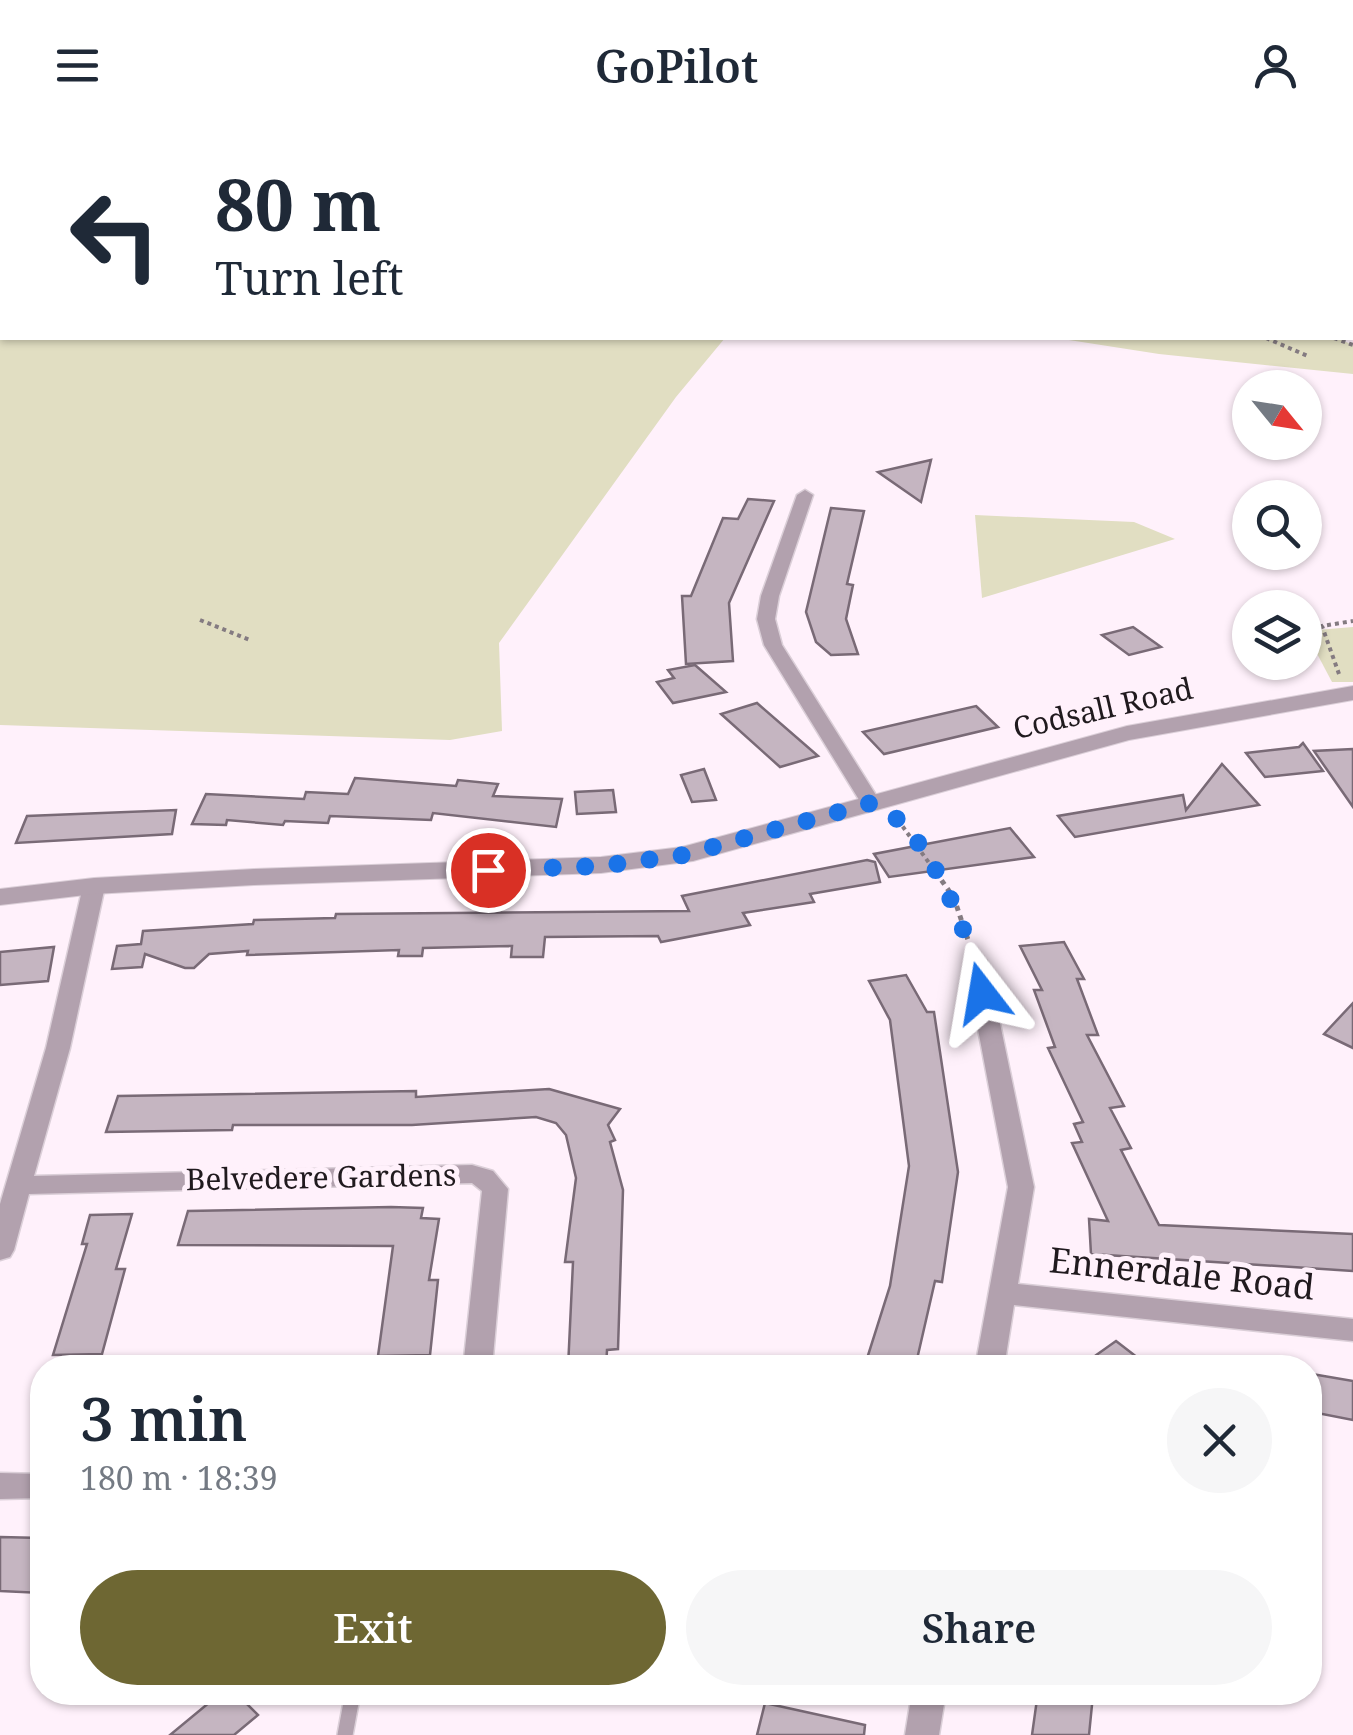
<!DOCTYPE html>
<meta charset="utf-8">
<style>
:root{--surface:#fff;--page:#f6f6f7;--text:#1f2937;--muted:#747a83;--accent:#6e6733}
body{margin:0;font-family:"Noto Serif",serif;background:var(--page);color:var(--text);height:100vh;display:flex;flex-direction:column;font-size:38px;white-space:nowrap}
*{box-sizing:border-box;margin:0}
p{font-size:32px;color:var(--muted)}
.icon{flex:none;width:55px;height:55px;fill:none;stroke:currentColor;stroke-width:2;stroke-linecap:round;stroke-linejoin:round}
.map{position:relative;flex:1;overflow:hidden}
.panel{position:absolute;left:30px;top:1225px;width:1292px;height:350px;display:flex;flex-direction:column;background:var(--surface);border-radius:40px;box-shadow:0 2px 8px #0004}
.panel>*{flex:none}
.banner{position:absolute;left:0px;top:0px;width:1355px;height:210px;box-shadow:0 2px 8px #0004;background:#fff;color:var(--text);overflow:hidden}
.needle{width:65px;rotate:120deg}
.controls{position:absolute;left:1232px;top:240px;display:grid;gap:20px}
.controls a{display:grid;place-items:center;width:90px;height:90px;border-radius:50%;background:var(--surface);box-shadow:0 2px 8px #0004;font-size:50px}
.pin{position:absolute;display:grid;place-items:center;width:85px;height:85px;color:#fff;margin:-42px;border:5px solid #fff;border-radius:50%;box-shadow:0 2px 10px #0007}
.me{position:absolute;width:110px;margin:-55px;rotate:346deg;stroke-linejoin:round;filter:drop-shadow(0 0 8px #0008)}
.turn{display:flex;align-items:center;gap:35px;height:210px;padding:0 50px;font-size:45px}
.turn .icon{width:130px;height:130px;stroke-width:2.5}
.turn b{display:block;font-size:70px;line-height:85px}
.round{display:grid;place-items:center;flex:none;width:105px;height:105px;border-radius:52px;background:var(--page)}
.overview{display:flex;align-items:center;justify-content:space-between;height:170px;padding:0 50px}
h1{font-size:60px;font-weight:600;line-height:75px}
.primary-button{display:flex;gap:20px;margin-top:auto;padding:20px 50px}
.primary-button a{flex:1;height:115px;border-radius:60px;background:var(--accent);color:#fff;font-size:40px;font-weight:600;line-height:115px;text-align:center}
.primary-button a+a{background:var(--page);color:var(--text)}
header{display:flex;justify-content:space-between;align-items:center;height:130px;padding:0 50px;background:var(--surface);font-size:45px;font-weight:600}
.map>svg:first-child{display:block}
.green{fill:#e1dec2}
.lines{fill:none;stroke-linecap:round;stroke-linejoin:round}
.stream{stroke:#c5bf94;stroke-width:5}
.building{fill:#c5b5c1;stroke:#796a76;stroke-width:2.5}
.service-casing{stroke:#dbcfd8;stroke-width:18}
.minor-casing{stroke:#dbcfd8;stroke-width:3}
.tertiary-casing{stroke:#dbcfd8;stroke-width:2}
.path-far2{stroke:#847b81;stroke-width:2.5;stroke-dasharray:2.5 2.5;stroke-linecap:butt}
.path-far1{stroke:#847b81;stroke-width:4;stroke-dasharray:4 4;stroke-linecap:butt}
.path{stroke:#847b81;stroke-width:5;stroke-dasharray:5 5;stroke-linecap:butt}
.service{stroke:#b2a1ae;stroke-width:15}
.minor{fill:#b2a1ae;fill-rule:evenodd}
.tertiary{fill:#b2a1ae;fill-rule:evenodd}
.route{stroke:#1a73e8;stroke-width:18;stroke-dasharray:0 32.4}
.labels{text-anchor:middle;stroke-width:10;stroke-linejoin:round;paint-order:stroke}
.street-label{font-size:30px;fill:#201a1e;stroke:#fff1fb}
.near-street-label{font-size:35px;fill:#201a1e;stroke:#fff1fb}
</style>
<header><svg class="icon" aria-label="menu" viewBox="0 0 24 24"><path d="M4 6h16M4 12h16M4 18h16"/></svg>GoPilot<svg class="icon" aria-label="person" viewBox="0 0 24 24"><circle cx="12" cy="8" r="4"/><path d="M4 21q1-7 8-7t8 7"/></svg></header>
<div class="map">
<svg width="1353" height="1605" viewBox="0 0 1353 1605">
<rect width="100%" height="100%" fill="#fff1fb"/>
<g class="green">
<polygon points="161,0 956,0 958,2 158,2"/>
<polygon points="0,21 2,208 725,208 676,267 499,513 502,601 450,610 0,595"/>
<polygon points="1056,208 1337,208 1353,215 1353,244 1159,224"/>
<polygon points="975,385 1134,392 1175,409 982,468"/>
<polygon points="1353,497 1353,552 1332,552 1305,501"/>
</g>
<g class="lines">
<polyline class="stream" points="592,0 620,2"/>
</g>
<g class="building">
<polygon points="931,330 921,372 878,342"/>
<polygon points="748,369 774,371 729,473 733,531 686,534 682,466 691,466 723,388 738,389"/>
<polygon points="831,378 864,381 847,454 853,455 846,489 858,524 831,525 816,512 806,482"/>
<polygon points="1133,497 1161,517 1129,525 1102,505"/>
<polygon points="695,535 726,562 673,573 657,552 674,548 668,540"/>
<polygon points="757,573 818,626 780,637 721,584"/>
<polygon points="976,576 998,597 884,624 863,602"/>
<polygon points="1303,613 1323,641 1265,647 1246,623 1299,617"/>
<polygon points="1353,619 1353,677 1314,621"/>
<polygon points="1222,634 1259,675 1075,707 1058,686 1183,665 1186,680"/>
<polygon points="704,639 716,670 692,672 681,645"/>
<polygon points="355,648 456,656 458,650 498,654 493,666 562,669 556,697 433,683 431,690 330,686 328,693 285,691 283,695 227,690 226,695 192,694 206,664 304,669 306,662 348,664"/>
<polygon points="613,660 616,682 577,684 575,662"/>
<polygon points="176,680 172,704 16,713 27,686"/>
<polygon points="1010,698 1034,727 889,747 874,724"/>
<polygon points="867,730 875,732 880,752 810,764 814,772 743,783 750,795 661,812 658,806 545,807 543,827 511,827 512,816 423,818 422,826 398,826 399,820 247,825 248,821 209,824 194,838 185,838 145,824 142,837 112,839 117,816 141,814 143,801 253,794 254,790 335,788 336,784 689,781 682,766"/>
<polygon points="1064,812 1084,849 1077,849 1098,905 1087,905 1124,976 1110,978 1131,1018 1121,1020 1159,1095 1353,1104 1353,1141 1091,1124 1089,1089 1108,1091 1072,1013 1082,1012 1074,994 1083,992 1048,918 1055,917 1034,860 1042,860 1020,816"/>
<polygon points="54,817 48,851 0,855 0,822"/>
<polygon points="906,845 927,882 934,882 958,1042 942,1152 935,1151 915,1238 864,1238 890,1156 909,1036 890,890 869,851"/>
<polygon points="1353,873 1353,918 1324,904"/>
<polygon points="549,959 620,979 608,995 615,1010 610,1012 623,1060 618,1219 607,1220 606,1238 568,1238 573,1132 565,1132 576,1048 566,1005 556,993 536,987 412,995 233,995 232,1000 106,1002 118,966 416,961 416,967"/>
<polygon points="391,1077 423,1078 421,1088 439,1089 429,1150 438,1150 430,1225 378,1226 393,1116 178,1115 188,1081"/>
<polygon points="132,1084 116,1139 125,1139 102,1224 53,1225 87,1114 82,1114 90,1085"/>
<polygon points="1116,1211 1151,1238 1078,1238"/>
<polygon points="1312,1244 1353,1251 1353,1290 1312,1282"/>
<polygon points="0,1407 42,1408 42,1463 0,1461"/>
<polygon points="222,1562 235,1562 258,1585 234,1605 170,1605"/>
<polygon points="1038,1562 1093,1565 1089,1605 1032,1605"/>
<polygon points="765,1573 865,1595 864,1605 757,1605"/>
</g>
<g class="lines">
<g class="service-casing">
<polyline id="service" points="345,1605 353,1562"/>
</g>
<g class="minor-casing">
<g id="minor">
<polygon points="805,360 813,365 779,466 775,489 782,515 881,673 871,679 861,673 764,515 757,489 761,466 797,365"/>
<polygon points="94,749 105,756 70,918 34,1046 472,1035 493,1041 508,1059 492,1238 463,1238 482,1061 472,1053 29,1064 14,1120 10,1127 0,1130 0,1074 46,918 83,756"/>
<polygon points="976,824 987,831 1034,1057 1018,1154 1353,1189 1353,1211 1014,1175 1004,1238 975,1238 1008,1057 965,831"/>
<polygon points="0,1343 42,1344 42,1368 0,1369"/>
<polygon points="912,1562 946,1562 939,1605 905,1605"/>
</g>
</g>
<g class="tertiary-casing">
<polygon id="tertiary" points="1353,556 1353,570 1129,610 693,731 601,743 254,755 94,764 0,775 0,759 94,748 254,739 601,727 682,717 1127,596"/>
</g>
<polyline class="path-far2" points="1146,0 1155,2"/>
<g class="path-far1">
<polyline points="1266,208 1310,227"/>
<polyline points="1334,208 1353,215"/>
<polyline points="200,490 250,510"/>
<polyline points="1339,544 1322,496 1353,491"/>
<polyline points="898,690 932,737"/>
</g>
<polyline class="path" points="930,734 954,768 969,813"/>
<use href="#service" class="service"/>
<use href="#minor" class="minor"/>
<use href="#tertiary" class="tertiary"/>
</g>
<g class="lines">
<path class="route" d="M488 740 601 736 684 725 871 673C927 692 971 808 982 863"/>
</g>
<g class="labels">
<g class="street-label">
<text transform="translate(1103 579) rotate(-13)" y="10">Codsall Road</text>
<text transform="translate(321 1048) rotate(-1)" y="10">Belvedere Gardens</text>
</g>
<g class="near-street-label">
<text transform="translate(1182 1144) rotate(6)" y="12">Ennerdale Road</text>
</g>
</g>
</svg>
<div class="controls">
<a><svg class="needle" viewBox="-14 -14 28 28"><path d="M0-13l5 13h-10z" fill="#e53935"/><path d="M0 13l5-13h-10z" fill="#747a83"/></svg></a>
<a><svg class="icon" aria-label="search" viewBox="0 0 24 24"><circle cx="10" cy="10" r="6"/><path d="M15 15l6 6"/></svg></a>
<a><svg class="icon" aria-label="layers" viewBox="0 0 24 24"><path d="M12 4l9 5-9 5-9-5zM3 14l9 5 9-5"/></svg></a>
</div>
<div class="pin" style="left:488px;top:740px;background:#d93025"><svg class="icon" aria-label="arrive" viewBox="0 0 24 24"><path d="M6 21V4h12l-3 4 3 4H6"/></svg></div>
<svg class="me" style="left:982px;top:863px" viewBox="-20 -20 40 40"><path d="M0-17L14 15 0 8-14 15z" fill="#1a73e8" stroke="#fff" stroke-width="4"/></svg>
<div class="banner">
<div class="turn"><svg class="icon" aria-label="left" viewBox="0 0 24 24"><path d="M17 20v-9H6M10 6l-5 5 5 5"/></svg><div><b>80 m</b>Turn left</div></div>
</div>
<section class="panel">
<div class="overview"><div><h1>3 min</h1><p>180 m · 18:39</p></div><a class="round"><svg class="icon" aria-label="close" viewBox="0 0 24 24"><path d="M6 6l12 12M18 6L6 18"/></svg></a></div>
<div class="primary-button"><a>Exit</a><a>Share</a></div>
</section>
</div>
